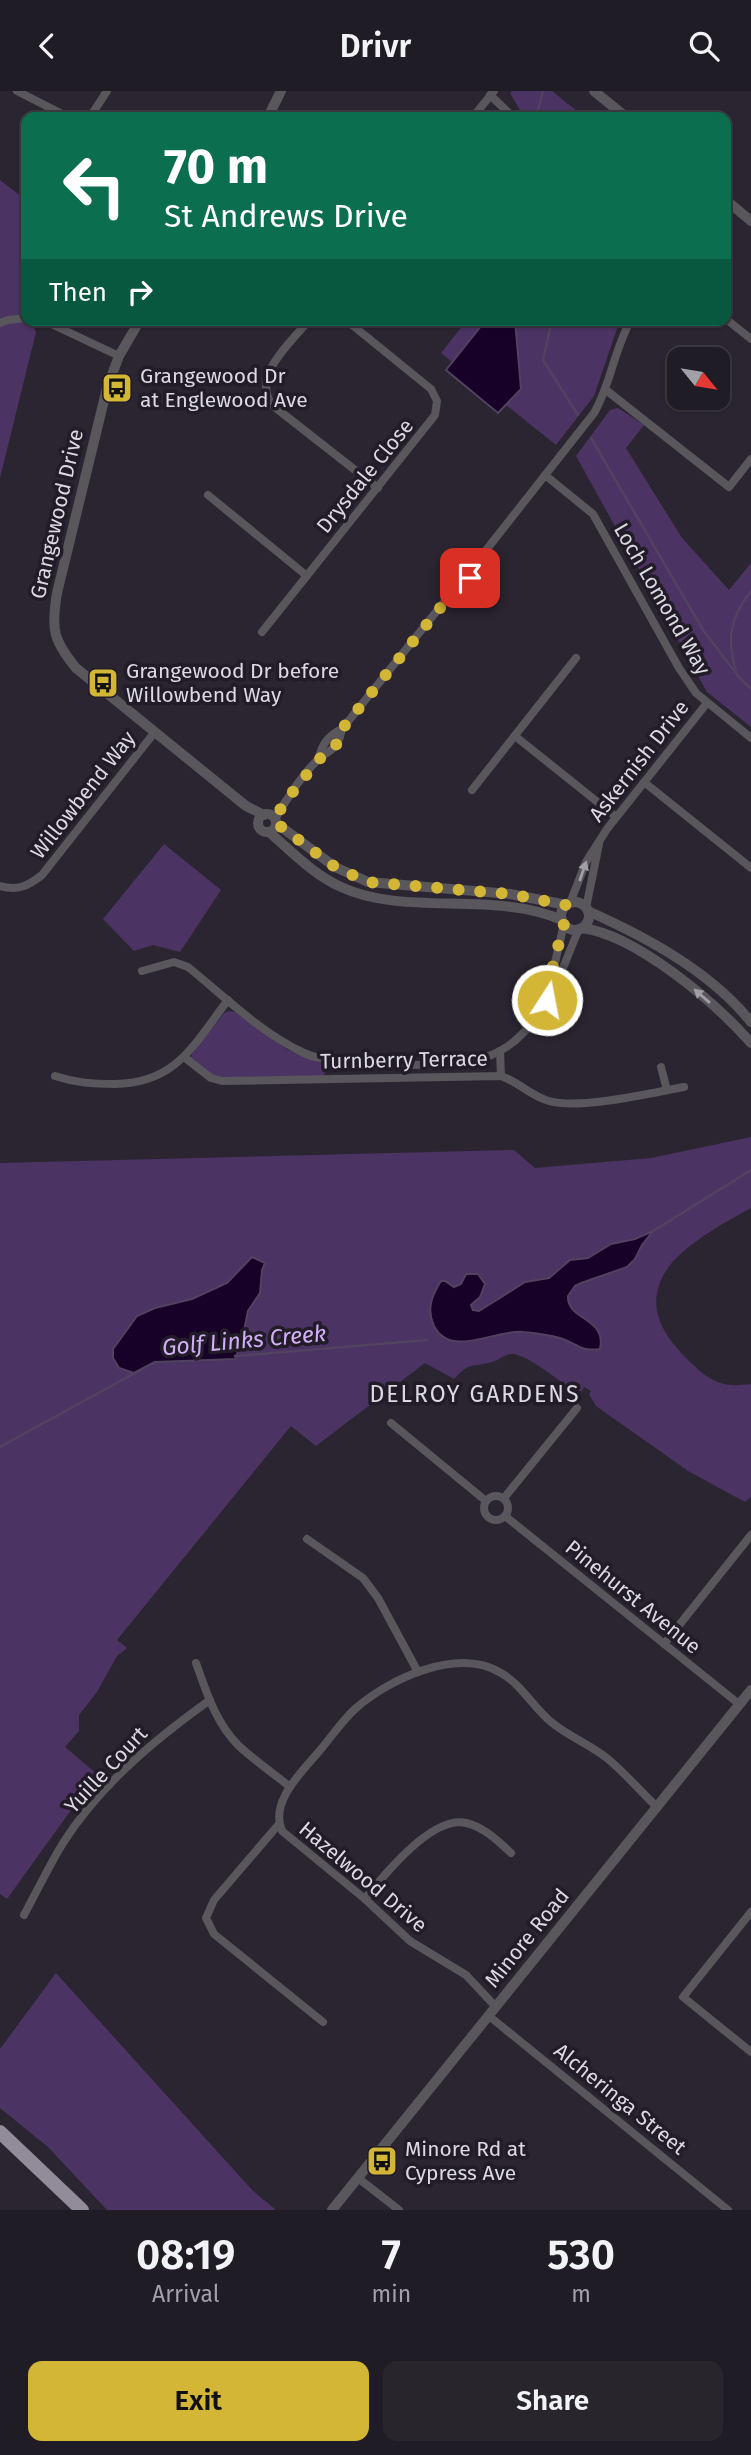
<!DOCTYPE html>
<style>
:root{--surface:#201c25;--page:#28252d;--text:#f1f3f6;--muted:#a2a1a7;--line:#3d3a42;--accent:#d3b635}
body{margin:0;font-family:"Fira Sans",sans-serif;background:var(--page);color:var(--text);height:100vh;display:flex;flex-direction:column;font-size:26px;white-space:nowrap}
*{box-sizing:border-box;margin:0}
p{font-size:23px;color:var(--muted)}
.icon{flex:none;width:38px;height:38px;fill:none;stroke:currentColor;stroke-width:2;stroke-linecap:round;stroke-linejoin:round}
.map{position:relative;height:2119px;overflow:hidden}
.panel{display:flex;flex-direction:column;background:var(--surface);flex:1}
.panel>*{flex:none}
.top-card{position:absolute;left:21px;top:21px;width:710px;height:214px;border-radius:14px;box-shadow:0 2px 5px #0004,0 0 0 2px var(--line);background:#0b6e4f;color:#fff;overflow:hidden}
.needle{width:46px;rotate:120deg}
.tools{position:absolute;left:667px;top:256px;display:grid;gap:14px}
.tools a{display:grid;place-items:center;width:63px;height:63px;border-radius:14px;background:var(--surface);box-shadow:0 2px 5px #0004,0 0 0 2px var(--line);font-size:35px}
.pin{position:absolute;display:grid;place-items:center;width:60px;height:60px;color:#fff;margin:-30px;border-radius:14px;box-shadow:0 4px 10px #0006}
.me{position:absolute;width:77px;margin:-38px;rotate:11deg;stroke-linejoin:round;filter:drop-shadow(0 0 5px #0008)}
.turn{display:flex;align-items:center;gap:24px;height:147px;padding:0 28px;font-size:32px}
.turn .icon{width:91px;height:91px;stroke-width:2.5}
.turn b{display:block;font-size:49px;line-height:60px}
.then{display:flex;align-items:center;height:66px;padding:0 28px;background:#0003;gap:14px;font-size:26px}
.eta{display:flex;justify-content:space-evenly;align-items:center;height:119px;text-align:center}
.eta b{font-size:42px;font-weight:600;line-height:49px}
.cta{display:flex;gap:14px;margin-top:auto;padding:14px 28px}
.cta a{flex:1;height:80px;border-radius:14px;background:var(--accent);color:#111;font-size:28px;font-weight:600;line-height:80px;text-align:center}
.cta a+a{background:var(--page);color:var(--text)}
header{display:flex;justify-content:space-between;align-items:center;height:91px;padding:0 28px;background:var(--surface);font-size:32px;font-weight:600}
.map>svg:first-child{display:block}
.green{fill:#4b3363}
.water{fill:#170129;stroke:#524260;stroke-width:2}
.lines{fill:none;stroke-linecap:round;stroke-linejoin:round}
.stream{stroke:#524260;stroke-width:2.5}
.minor{stroke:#59565c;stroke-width:8}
.tertiary{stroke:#59565c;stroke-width:10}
.trunk{stroke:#928c9a;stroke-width:14}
.oneway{fill:#a19ea5}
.route{stroke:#d3b635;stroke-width:12;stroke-dasharray:0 21.6}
.labels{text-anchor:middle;stroke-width:7;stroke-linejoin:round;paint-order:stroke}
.poi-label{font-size:21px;fill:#dcd9e1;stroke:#211c27;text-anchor:start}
.street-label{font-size:21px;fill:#dcd9e1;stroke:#211c27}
.water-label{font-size:23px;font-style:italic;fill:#d1aff7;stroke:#211c27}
.neighbourhood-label{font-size:23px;letter-spacing:2px;fill:#dcd9e1;stroke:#211c27}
</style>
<header><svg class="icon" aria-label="back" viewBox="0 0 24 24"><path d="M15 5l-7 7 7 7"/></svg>Drivr<svg class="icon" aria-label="search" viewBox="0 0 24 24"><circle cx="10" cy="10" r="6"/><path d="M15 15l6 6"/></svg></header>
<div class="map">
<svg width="751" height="2119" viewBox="0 0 751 2119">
<rect width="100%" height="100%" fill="#2b2531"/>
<g class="green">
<polygon points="512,0 552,0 584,26 524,26 510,2"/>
<polygon points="0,89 26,109 26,212 23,218 26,229 29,229 36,241 0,387"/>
<polygon points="467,229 620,229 594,305 556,354 441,262"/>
<polygon points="618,317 644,334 626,357 682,447 729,499 751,472 751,636 707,601 576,365 610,319"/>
<polygon points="164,753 221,799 180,861 153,854 134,860 103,828"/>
<polygon points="229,920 235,921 288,959 326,974 324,986 214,987 190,968 192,963 224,922"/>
<path d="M751 1046V1117C724 1132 677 1157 663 1185 645 1219 666 1247 689 1270 700 1280 710 1290 724 1293 733 1295 742 1294 751 1293V1406L745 1411 688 1380 596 1315 589 1303 591 1300 584 1296 582 1300 573 1299C560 1291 527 1263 512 1263 504 1263 499 1269 492 1271 470 1277 471 1270 454 1288L425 1272 316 1355 291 1335 117 1549 127 1557 117 1565 97 1601 79 1624V1640L65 1656 97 1683 7 1808 0 1803V1072L514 1059 535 1077 651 1067Z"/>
<polygon points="56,1882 253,2100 276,2119 107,2119 48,2056 0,2017 0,1958"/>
</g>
<g class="water">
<polygon points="486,229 515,229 521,298 498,322 446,279"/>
<path d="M653 1140 642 1154 635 1168 627 1176 581 1192 575 1195 568 1205C567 1230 607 1226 600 1258 580 1261 577 1252 560 1247 549 1244 535 1242 523 1241 495 1238 451 1268 434 1235 426 1218 432 1204 441 1190H445L454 1196 461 1193 466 1183H478L485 1193 480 1206 471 1214 473 1219 479 1220 525 1191 549 1187 570 1169 588 1167 611 1153 635 1148Z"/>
<polygon points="252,1166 265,1172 262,1179 260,1202 248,1220 242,1250 235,1268 155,1271 134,1282 119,1277 113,1267 113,1258 137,1225 155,1217 192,1208 227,1192"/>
</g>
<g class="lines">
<g class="stream">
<polyline points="536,26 543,0"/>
<polyline points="552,229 543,269 578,324"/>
<polyline points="591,347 703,539 738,585 751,598"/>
<path d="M736 581C727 548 729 528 751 500"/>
<polyline points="650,1142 751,1079"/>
<polyline points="235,1265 427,1249"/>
<polyline points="0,1356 155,1271"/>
</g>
<g class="minor">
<polyline points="17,0 68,26"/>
<polyline points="490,4 513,26"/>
<polyline points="90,26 107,0"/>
<polyline points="473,26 494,0"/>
<polyline points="726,228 751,248"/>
<polyline points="43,229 119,265"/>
<path d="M309 229C291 252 251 284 272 314L378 397"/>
<polyline points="0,232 8,229 26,227"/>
<polyline points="606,299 729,396 751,368"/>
<polyline points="545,384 593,423 679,577 696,602 751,647"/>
<polyline points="208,404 307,485"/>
<path d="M448 506C450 492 458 483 472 477"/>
<polyline points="262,541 435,324 437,310 431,298 346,229"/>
<polyline points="515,645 615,725"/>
<path d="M319 668C321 654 329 644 342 638L448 506C461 500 469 491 472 477L594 322C611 293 614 258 631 229"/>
<polyline points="644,691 751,777"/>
<polyline points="472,699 576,567"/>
<path d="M275 728C284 712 305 679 319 668 332 657 338 658 342 638"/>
<path d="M0 795C18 800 28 795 42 784L154 642"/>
<polyline points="570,812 586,771 607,738 707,612"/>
<polyline points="586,817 599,753"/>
<path d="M142 880 174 871 188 876C225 906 261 942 304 962 336 977 456 978 489 965 502 960 515 951 524 941 553 913 563 874 579 838"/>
<polyline points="547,906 564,833"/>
<polyline points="500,960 501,985"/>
<path d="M184 966 211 987 222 990 501 985C519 991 531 1005 549 1010 579 1019 651 1002 684 996"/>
<polyline points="661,976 667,999"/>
<path d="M55 985C76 992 93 993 115 993 177 992 194 953 228 909"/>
<polyline points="391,1332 486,1410"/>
<circle cx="496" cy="1417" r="12"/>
<polyline points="504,1407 577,1317"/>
<polyline points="505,1425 739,1613"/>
<polyline points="307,1448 363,1487 378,1507 418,1581"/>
<polyline points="664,1553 751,1444"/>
<path d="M196 1572C206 1600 216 1633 239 1655 254 1669 273 1682 290 1696"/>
<polyline points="279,1733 214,1809 206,1827 214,1843 323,1931"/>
<path d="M365 1808C383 1785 432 1724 466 1732 484 1736 498 1750 511 1762"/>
<polyline points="751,1821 683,1906 751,1961"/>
<path d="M24 1824C37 1800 49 1775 63 1752 100 1694 154 1649 210 1609"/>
<path d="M496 1916 466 1884 410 1850 365 1808 282 1740C269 1710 303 1680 321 1658 332 1645 342 1630 355 1618 390 1587 458 1556 501 1582 521 1593 533 1616 550 1630 567 1645 590 1653 608 1668 625 1682 640 1700 657 1716"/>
<polyline points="489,1925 728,2119"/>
<polyline points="358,2087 399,2119"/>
</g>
<g class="tertiary">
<polyline points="594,0 626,26"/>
<polyline points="268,26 281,0"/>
<polyline points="726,109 751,130"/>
<path d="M140 229 119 265 107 297 57 502C51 538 53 549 76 577L246 715 264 724"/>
<circle cx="267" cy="732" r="9"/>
<polyline points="276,732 335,776 368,791 510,803 567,814"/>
<path d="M269 741C292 761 314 784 341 796 406 826 493 799 562 829"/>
<circle cx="575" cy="825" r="14"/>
<path d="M588 820C646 846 710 880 751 931"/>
<path d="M582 837C636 844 715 911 751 952"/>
<polyline points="332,2119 751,1599"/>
</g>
<polyline class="trunk" points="0,2041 82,2119"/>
</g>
<defs><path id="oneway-solid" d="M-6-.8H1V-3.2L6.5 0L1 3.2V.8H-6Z" transform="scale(1.75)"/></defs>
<g class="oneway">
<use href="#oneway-solid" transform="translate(583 780) rotate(-71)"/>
<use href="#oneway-solid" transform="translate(702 905) rotate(-139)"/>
</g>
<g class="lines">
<polyline class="route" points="470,487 458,502 449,506 342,638 340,649 328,663 319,668 284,712 275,728 276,732 335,776 368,791 510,803 566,814 562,821 564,833 549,890 547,909"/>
</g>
<defs>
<g id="bus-square" transform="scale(1.575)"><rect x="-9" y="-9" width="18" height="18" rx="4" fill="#d3b635" stroke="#211c27"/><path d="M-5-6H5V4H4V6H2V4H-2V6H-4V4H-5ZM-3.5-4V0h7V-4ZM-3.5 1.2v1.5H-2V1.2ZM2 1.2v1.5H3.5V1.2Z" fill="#111"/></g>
</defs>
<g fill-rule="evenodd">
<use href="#bus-square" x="117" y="297"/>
<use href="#bus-square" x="103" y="592"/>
<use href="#bus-square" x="382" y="2070"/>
</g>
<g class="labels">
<g class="poi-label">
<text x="140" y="292">Grangewood Dr<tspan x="140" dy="24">at Englewood Ave</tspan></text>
<text x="126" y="587">Grangewood Dr before<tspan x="126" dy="24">Willowbend Way</tspan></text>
<text x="405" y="2065">Minore Rd at<tspan x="405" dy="24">Cypress Ave</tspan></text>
</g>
<g class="street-label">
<text transform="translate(365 385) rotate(-51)" y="7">Drysdale Close</text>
<text transform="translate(57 423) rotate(-77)" y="7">Grangewood Drive</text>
<text transform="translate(662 508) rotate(60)" y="7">Loch Lomond Way</text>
<text transform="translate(639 670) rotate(-52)" y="7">Askernish Drive</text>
<text transform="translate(83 704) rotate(-52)" y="7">Willowbend Way</text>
<text transform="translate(404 969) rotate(-1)" y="7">Turnberry Terrace</text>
<text transform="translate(633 1506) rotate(39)" y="7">Pinehurst Avenue</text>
<text transform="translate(106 1679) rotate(-47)" y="7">Yuille Court</text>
<text transform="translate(363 1786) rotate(40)" y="7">Hazelwood Drive</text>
<text transform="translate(527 1847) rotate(-51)" y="7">Minore Road</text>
<text transform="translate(620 2008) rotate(39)" y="7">Alcheringa Street</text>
</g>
<g class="water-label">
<text transform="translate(244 1249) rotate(-5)" y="8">Golf Links Creek</text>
</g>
<g class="neighbourhood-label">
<text x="475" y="1311">DELROY GARDENS</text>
</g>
</g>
</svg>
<div class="tools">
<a><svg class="needle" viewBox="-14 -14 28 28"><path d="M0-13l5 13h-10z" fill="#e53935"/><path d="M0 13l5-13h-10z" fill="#a2a1a7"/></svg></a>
</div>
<div class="pin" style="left:470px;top:487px;background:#d93025"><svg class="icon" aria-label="arrive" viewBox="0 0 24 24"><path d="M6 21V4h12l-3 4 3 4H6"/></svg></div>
<svg class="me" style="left:547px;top:909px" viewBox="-20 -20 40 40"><circle r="17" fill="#d3b635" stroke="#fff" stroke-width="3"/><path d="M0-11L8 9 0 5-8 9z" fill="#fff"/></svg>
<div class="top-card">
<div class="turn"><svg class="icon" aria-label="left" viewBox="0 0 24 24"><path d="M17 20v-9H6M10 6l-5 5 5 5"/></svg><div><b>70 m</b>St Andrews Drive</div></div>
<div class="then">Then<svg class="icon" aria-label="right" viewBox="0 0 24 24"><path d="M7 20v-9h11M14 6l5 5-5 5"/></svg></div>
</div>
</div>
<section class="panel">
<div class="eta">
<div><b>08:19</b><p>Arrival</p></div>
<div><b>7</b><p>min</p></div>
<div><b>530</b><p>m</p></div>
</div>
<div class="cta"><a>Exit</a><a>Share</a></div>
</section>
